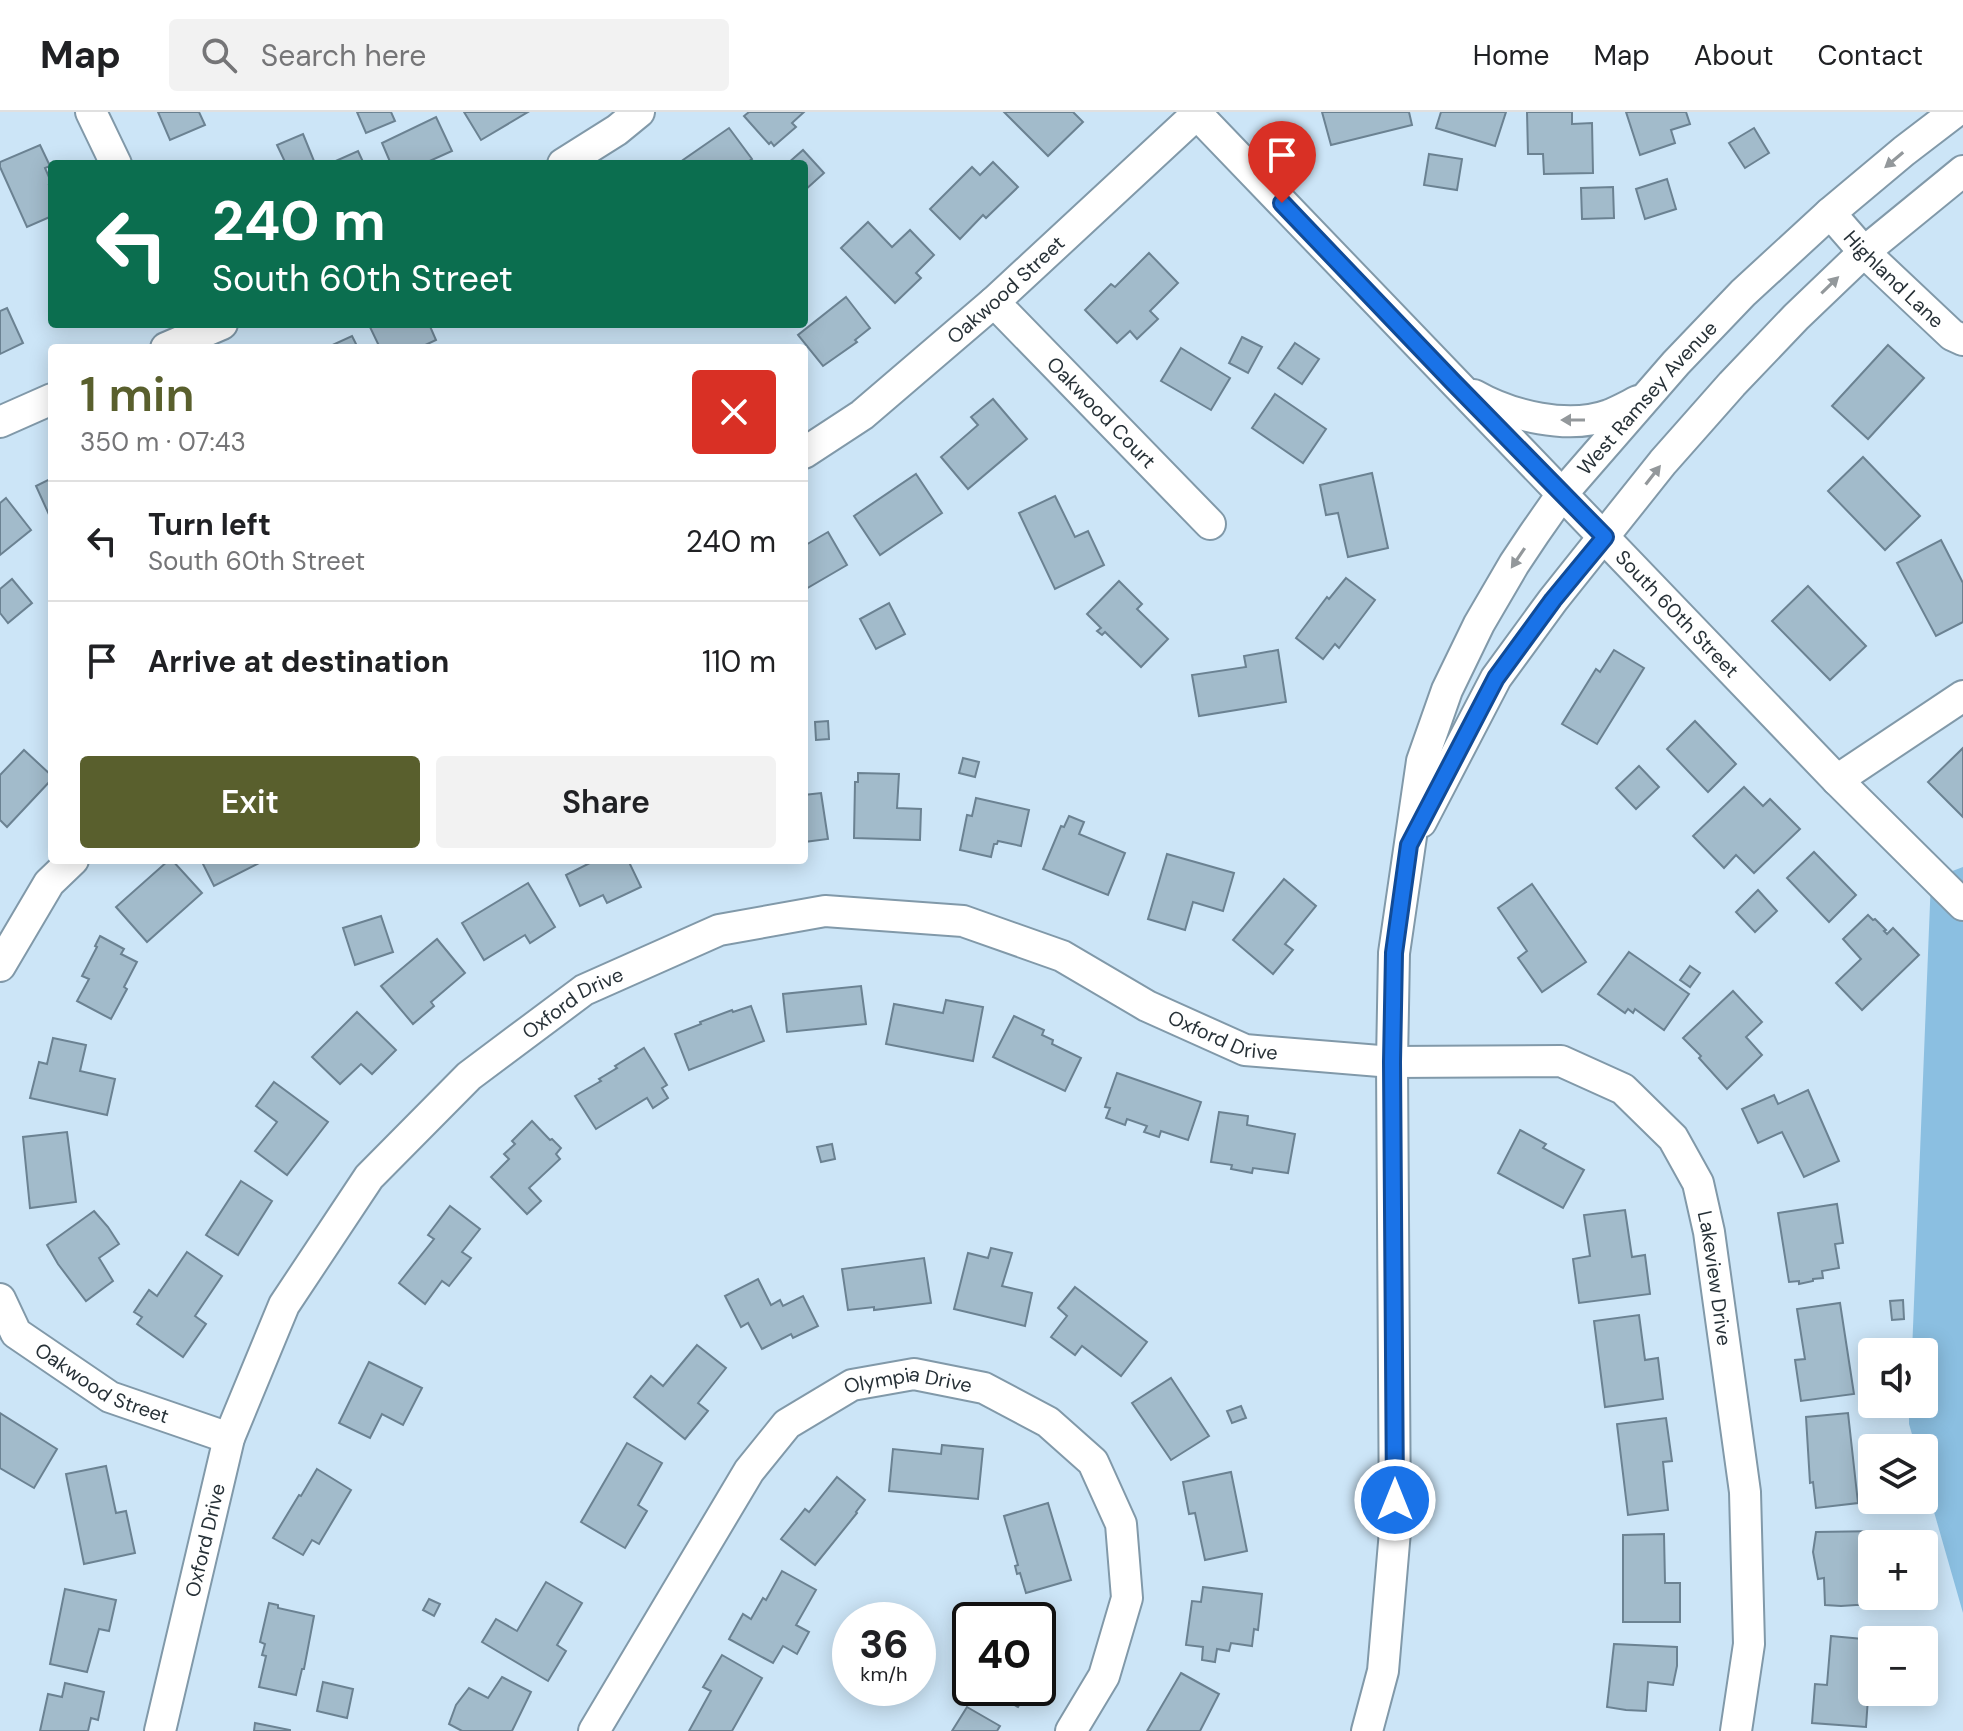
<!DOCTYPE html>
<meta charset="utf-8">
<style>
:root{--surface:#fff;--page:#f2f2f2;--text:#202124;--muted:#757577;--line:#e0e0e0;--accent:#595f2d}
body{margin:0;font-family:"DM Sans",sans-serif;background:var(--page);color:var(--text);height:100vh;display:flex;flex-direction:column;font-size:30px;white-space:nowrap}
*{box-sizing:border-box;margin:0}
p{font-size:26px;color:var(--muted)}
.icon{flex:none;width:44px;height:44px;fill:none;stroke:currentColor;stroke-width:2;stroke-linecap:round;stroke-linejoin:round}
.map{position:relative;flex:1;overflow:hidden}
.panel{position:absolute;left:48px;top:232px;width:760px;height:520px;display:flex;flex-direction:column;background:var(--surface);border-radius:8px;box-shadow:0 4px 20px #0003}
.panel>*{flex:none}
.hud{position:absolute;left:48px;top:48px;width:760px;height:168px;border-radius:8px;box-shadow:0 4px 20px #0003;background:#0b6e4f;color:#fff;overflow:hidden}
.fabs{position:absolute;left:1858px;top:1226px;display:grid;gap:16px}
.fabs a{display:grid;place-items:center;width:80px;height:80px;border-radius:8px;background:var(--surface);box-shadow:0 4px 20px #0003;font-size:40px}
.speed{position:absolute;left:832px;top:1490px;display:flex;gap:16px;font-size:40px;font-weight:700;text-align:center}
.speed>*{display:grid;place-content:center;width:104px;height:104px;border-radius:50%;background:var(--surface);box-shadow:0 4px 20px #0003;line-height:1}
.speed small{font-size:20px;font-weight:400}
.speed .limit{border:4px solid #111;border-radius:12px;background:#fff;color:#111}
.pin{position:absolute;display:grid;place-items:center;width:68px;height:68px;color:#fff;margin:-82px -34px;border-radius:50% 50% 50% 0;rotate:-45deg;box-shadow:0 0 8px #0007}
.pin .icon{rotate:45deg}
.me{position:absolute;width:88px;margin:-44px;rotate:0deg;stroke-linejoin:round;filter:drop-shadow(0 0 6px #0008)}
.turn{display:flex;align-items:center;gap:28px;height:168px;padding:0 32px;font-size:36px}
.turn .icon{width:104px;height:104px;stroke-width:2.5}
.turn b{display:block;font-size:56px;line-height:68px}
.round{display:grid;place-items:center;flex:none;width:84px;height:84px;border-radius:8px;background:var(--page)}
.headline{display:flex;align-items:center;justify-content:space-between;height:136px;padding:0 32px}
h1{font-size:48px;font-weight:600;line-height:60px;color:var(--accent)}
.cta{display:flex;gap:16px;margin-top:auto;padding:16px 32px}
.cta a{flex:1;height:92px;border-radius:8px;background:var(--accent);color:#fff;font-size:32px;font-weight:600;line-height:92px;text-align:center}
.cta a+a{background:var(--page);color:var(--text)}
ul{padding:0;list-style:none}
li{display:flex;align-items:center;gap:24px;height:120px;padding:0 32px;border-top:2px solid var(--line)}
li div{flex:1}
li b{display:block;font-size:30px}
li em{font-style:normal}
header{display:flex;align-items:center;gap:48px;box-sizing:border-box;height:112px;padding:0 40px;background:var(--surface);border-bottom:2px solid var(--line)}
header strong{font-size:38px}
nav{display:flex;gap:44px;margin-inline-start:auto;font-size:28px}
.search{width:560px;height:72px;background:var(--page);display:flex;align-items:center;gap:20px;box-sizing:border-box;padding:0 28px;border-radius:8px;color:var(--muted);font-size:30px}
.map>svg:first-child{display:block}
.green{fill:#8bbfe1}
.building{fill:#a2bbcb;stroke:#6b8292;stroke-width:2}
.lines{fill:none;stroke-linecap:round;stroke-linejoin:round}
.minor-casing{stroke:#8199a9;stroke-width:34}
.minor{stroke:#fff;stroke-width:30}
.oneway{fill:#93989b}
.route-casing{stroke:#114b97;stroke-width:20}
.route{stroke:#1a73e8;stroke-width:14}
.labels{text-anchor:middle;stroke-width:6;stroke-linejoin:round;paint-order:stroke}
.street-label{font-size:20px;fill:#273137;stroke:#cce5f7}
</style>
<header>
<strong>Map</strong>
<div class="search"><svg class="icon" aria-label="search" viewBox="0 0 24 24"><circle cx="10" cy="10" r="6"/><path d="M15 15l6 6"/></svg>Search here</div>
<nav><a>Home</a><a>Map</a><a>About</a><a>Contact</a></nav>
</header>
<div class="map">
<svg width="1963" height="1619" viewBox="0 0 1963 1619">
<rect width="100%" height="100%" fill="#cce5f7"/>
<polygon class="green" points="1963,755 1963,1501 1924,1365 1924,1336 1916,1336 1909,1312 1909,1292 1924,1292 1924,1240 1912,1240 1931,767"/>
<g class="building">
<polygon points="158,0 199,0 205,13 170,28"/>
<polygon points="357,0 391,0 395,9 366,21"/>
<polygon points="464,0 528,0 481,28"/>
<polygon points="749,0 804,0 792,11 796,15 774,34 771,30 769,32 744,4"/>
<polygon points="1004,0 1073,0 1083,10 1048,44"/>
<polygon points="1322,0 1409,0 1412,13 1331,33"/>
<polygon points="1441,0 1506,0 1495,34 1436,16"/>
<polygon points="1527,0 1572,0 1572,12 1592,11 1593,61 1544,62 1543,42 1528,42"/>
<polygon points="1626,0 1686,0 1690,12 1671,18 1675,31 1640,43"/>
<polygon points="436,5 452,39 423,52 391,52 382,31"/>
<polygon points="729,16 752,47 745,52 686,52 683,48"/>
<polygon points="1754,16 1769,41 1745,56 1729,31"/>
<polygon points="303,22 314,49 306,52 286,52 277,33"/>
<polygon points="40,33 50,54 45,56 52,72 49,73 52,79 52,104 27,115 0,55 0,50"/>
<polygon points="803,38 824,61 804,79 804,52 787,52"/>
<polygon points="358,39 364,52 329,52"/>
<polygon points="1429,42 1462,47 1457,78 1424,73"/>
<polygon points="993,50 1018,75 986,106 983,103 960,127 930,97 972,55 980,63"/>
<polygon points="1667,67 1676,97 1645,107 1636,77"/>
<polygon points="1613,75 1614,106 1582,107 1581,76"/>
<polygon points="868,110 892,135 910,118 934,143 916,161 921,166 895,191 841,136"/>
<polygon points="1149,141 1178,171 1150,199 1158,207 1137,227 1130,219 1117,231 1085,198 1111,172 1115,175"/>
<polygon points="846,185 870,216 855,228 857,230 823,254 798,223"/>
<polygon points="7,196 23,231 0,242 0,199"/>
<polygon points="371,212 429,212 436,228 419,236 380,236 369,213"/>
<polygon points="352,224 358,236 326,236"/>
<polygon points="1242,225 1262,235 1248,261 1229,251"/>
<polygon points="1295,231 1319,247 1302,272 1278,256"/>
<polygon points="1888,233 1924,266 1868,327 1832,294"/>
<polygon points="1181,236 1230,266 1211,298 1161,269"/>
<polygon points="1275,282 1326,317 1303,351 1252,316"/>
<polygon points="993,287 1027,327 968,377 941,345 978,313 971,305"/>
<polygon points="1863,345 1920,404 1885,438 1828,379"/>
<polygon points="1372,361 1388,436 1348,445 1338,401 1326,403 1320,373"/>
<polygon points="916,362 942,401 880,443 854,404"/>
<polygon points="52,366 52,407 51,407 36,374"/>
<polygon points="1055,384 1075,425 1088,419 1104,453 1055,477 1019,401"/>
<polygon points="6,386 31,418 0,443 0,391"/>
<polygon points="828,420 847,453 804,478 804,434"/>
<polygon points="1941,428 1963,471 1963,510 1936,524 1897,451"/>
<polygon points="1346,466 1375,488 1339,536 1335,532 1323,547 1296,526 1327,485 1329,487"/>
<polygon points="12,467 32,491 8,511 0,501 0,477"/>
<polygon points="1119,469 1142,492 1137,497 1168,527 1141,555 1105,520 1102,523 1097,519 1101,516 1087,502"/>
<polygon points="1808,474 1866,534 1830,568 1772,509"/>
<polygon points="889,491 905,522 876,537 860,507"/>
<polygon points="1278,538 1286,590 1199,604 1192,563 1246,555 1244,544"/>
<polygon points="1614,538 1644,556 1597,632 1562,612 1596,557 1600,560"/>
<polygon points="828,609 829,627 816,628 815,610"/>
<polygon points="1695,609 1736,652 1708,680 1667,637"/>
<polygon points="1963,636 1963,705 1928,670"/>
<polygon points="24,638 52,664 52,667 7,715 0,708 0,663"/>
<polygon points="963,646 979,650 975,665 959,661"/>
<polygon points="1639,654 1659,675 1636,697 1616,676"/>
<polygon points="858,661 899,662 897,696 921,697 920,728 854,726 855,670 858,670"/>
<polygon points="1744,675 1763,694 1770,687 1800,717 1754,761 1736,743 1724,756 1693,724"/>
<polygon points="821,681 828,727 804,730 804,683"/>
<polygon points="976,686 1029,698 1021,734 998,729 997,732 994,732 991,745 960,738 967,703 972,704"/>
<polygon points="1069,704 1084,710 1079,722 1125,741 1108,783 1043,757 1061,714 1064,715"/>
<polygon points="1814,740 1856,783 1829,810 1787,766"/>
<polygon points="1167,742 1234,761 1223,799 1193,790 1185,818 1148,807"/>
<polygon points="169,748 172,748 202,781 147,830 116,795"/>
<polygon points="201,748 265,748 214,774"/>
<polygon points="589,748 628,748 641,775 607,791 603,783 580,794 566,763 590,751"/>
<polygon points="1284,767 1316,794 1285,832 1293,838 1273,862 1233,828"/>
<polygon points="528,771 555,815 530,831 525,823 484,848 462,811"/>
<polygon points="1532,772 1586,850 1542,880 1518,846 1527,839 1498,796"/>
<polygon points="1758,778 1777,799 1755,820 1736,800"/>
<polygon points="1868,803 1873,808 1875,807 1886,818 1884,819 1887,822 1893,816 1919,843 1862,898 1836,871 1861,847 1843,827"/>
<polygon points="381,804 393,840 355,853 343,816"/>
<polygon points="100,824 124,837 121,842 137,850 124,875 127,877 111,907 77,889 89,867 82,864 97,835 95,834"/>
<polygon points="437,827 465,861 431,890 434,894 413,912 381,874"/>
<polygon points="1629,840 1689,882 1664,918 1635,897 1633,901 1628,897 1625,901 1598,882"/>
<polygon points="1690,854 1700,861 1690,875 1680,868"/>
<polygon points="861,874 866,912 787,920 783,882"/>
<polygon points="1733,879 1762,910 1746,925 1762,943 1727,977 1699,946 1701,944 1683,926"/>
<polygon points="946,888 983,895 973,949 886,932 894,892 943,901"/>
<polygon points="751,894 764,929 689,958 675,922 701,912 700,910 732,898 733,900"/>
<polygon points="357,900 396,938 372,962 361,952 340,972 312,945"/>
<polygon points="1014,904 1044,918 1042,923 1053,928 1052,932 1081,946 1065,979 993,945"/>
<polygon points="53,926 86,933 80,959 115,967 107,1003 30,986 39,950 47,952"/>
<polygon points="644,936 667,973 662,976 668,986 653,996 647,986 596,1017 575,984 601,969 599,967 617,956 615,954"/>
<polygon points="1117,961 1201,990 1188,1028 1161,1019 1159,1025 1144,1020 1147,1014 1127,1007 1125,1013 1106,1006 1110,996 1105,995"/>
<polygon points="274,970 328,1010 287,1063 255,1039 277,1010 256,994"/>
<polygon points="1808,978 1839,1049 1804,1065 1782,1020 1758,1031 1742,997 1774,983 1778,992"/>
<polygon points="1219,1000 1248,1004 1247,1013 1295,1022 1288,1061 1253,1056 1252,1061 1231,1057 1232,1053 1211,1050"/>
<polygon points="532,1009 550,1028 552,1027 561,1036 556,1042 560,1047 529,1076 541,1089 527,1102 491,1065 509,1047 504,1042 515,1032 512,1029"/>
<polygon points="1520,1018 1546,1032 1543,1036 1584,1058 1563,1096 1498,1061"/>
<polygon points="67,1020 76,1090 30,1096 23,1025"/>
<polygon points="832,1032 835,1047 821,1050 817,1035"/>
<polygon points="241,1069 272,1089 238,1143 206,1123"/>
<polygon points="1837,1092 1843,1131 1835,1132 1839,1156 1822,1159 1823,1166 1813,1167 1813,1169 1799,1172 1799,1169 1789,1170 1778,1101"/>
<polygon points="450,1094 480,1117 462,1140 471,1146 449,1174 442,1169 425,1192 399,1171 434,1127 428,1123"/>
<polygon points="1625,1098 1632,1145 1645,1143 1650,1182 1579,1191 1573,1147 1590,1144 1584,1103"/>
<polygon points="94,1099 108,1115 119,1132 99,1146 113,1169 86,1189 58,1152 47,1133"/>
<polygon points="991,1136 1012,1141 1002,1174 1032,1181 1025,1214 954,1197 968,1141 988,1146"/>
<polygon points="187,1140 222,1164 195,1204 206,1212 183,1245 137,1212 142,1205 134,1200 149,1178 157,1184"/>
<polygon points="924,1146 931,1191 874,1198 874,1195 848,1198 842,1157"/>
<polygon points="758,1167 771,1193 780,1188 783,1194 803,1184 818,1214 793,1226 791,1222 762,1237 748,1211 741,1215 725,1184"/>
<polygon points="1075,1175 1147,1230 1121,1264 1082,1234 1075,1243 1051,1225 1067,1204 1058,1196"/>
<polygon points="1903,1188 1904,1207 1892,1208 1890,1189"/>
<polygon points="1840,1191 1854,1282 1801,1289 1795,1248 1805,1247 1797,1197"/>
<polygon points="1639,1203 1645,1248 1658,1246 1663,1287 1605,1295 1594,1209"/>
<polygon points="697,1233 726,1256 698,1291 708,1299 685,1327 634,1285 651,1264 663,1274"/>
<polygon points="369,1250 422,1276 403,1313 382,1302 370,1326 339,1311"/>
<polygon points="1171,1266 1209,1324 1171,1348 1132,1291"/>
<polygon points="1241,1294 1246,1306 1232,1311 1227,1299"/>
<polygon points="0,1301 57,1337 34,1376 0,1356"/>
<polygon points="1848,1301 1858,1391 1816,1396 1813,1370 1810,1371 1806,1305"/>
<polygon points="1666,1306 1672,1349 1663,1350 1668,1398 1628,1403 1617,1312"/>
<polygon points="627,1331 662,1351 638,1393 647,1399 625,1436 581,1410"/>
<polygon points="942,1333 983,1337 978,1387 889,1379 893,1337 941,1342"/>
<polygon points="106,1354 116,1401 126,1399 135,1441 84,1452 66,1362"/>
<polygon points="317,1357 351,1378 319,1432 312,1428 303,1443 273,1426 299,1383 301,1384"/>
<polygon points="1231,1360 1247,1439 1205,1448 1195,1401 1189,1402 1183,1370"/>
<polygon points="837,1365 865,1388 856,1400 857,1401 815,1453 781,1427 805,1397 809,1400"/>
<polygon points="1048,1391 1071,1468 1026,1481 1020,1461 1017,1462 1015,1454 1018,1453 1004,1404"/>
<polygon points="1881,1419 1881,1432 1872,1432 1872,1484 1884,1484 1883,1493 1856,1493 1841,1494 1825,1493 1824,1466 1818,1467 1813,1440 1816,1420"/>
<polygon points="1664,1422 1665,1471 1680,1471 1680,1510 1623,1510 1623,1423"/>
<polygon points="782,1459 816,1478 796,1513 809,1520 797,1542 783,1534 773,1551 729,1527 743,1502 751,1507 763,1486 766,1488"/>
<polygon points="546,1470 582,1491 557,1533 566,1539 548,1569 482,1530 496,1507 517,1519"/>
<polygon points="1203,1475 1262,1482 1258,1518 1254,1517 1252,1534 1231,1531 1229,1539 1217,1537 1215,1550 1202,1548 1203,1535 1186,1533 1192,1489 1201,1490"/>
<polygon points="65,1477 116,1488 109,1519 99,1517 87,1560 50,1552"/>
<polygon points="429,1487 440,1492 434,1504 423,1498"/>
<polygon points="269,1491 278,1493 278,1496 314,1504 304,1557 302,1557 296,1583 259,1575 266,1544 262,1543 265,1532 260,1530"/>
<polygon points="1831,1524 1874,1528 1872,1528 1866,1615 1812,1611 1815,1572 1827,1573"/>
<polygon points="1614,1532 1677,1535 1677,1554 1673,1573 1648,1570 1646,1599 1626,1598 1607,1595"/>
<polygon points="722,1543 762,1566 732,1619 689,1619 711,1579 703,1575"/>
<polygon points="1181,1561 1219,1582 1200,1619 1147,1619"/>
<polygon points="502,1565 531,1580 512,1619 462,1619 449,1612 456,1593 469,1576 488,1586"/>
<polygon points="323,1570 353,1577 347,1606 317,1599"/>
<polygon points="65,1571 104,1580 98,1608 91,1606 88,1619 40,1619 48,1582 62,1585"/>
<polygon points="986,1576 1030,1576 1018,1595"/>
<polygon points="967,1595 1000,1614 997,1619 952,1619"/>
<polygon points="255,1611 290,1618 290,1619 254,1619"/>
</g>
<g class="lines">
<g class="minor-casing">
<g id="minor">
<polyline points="91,0 116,52"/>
<path id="s1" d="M1195 0 1837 668 1963 793"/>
<polyline points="563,52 617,18 639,0"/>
<path id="s2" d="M1830 101 1864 140 1952 223 1963 228"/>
<path id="s3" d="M994 190 1210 412"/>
<polyline points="166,236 222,212"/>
<path d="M1474 283C1511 304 1568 318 1609 303 1619 299 1628 294 1638 289"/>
<polyline points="0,310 52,287"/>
<path id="s4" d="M804 341 862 303 994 190 1199 0"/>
<polyline points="1837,668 1963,584"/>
<polyline points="1421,710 1496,566 1553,488 1663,350 1732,272 1796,205 1864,140 1963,59"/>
<polyline points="0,854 49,771 73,748"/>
<path id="s5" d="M0 1187 16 1221 110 1285 229 1326"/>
<path id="s6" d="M160 1619 229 1326 284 1193 369 1065 469 964 584 878 719 818 825 799 963 809 1062 844 1147 894 1245 938 1392 950 1561 949 1623 977 1673 1026 1698 1071 1709 1120 1745 1380 1749 1532 1736 1619"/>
<path id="s7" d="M594 1619 749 1359 787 1312 852 1273 914 1262 984 1276 1048 1310 1093 1350 1121 1412 1127 1486 1104 1564 1071 1619"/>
<path id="s8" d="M1367 1619 1383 1559 1395 1419 1392 950 1394 841 1422 649 1447 578 1479 512 1514 452 1534 422 1562 382 1676 251 1743 181 1830 101 1904 39 1955 0"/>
</g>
</g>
<use href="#minor" class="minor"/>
</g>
<defs><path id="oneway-solid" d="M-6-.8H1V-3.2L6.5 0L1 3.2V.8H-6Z" transform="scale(2)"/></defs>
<g class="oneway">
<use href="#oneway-solid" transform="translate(1894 48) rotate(140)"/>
<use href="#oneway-solid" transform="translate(1830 173) rotate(-44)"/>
<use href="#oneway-solid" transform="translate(1573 308) rotate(180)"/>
<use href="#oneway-solid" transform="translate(1653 363) rotate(-52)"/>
<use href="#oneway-solid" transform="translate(1518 446) rotate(124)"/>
</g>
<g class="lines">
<g class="route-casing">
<polyline id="route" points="1282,91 1453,270 1605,425 1553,488 1496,566 1409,733 1394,841 1392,950 1395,1388"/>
</g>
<use href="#route" class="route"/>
</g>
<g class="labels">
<g class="street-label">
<text dy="7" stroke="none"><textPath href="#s2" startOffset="92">Highland Lane</textPath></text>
<text dy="7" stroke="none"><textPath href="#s4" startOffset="260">Oakwood Street</textPath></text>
<text dy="7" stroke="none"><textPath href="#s8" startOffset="1406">West Ramsey Avenue</textPath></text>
<text dy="7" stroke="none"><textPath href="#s3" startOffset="154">Oakwood Court</textPath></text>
<text dy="7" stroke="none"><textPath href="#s1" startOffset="696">South 60th Street</textPath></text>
<text dy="7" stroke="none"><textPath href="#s6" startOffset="868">Oxford Drive</textPath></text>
<text dy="7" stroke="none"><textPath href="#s6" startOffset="1564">Oxford Drive</textPath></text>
<text dy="7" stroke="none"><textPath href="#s6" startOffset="2192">Lakeview Drive</textPath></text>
<text dy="7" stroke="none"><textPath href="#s5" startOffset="138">Oakwood Street</textPath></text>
<text dy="7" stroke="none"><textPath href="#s7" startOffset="496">Olympia Drive</textPath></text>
<text dy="7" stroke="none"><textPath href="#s6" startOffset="196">Oxford Drive</textPath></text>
</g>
</g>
</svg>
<div class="fabs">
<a><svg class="icon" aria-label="sound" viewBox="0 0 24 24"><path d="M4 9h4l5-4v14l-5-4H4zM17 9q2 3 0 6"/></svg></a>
<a><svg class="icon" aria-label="layers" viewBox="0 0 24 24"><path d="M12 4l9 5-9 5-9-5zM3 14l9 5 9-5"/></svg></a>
<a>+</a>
<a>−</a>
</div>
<div class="speed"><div>36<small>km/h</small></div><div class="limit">40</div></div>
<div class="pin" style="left:1282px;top:91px;background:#d93025"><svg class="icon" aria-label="arrive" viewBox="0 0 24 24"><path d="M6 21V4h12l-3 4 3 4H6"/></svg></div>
<svg class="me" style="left:1395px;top:1388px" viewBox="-20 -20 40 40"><circle r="17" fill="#1a73e8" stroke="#fff" stroke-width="3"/><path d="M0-11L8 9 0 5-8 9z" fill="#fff"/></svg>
<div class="hud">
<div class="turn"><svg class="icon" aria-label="left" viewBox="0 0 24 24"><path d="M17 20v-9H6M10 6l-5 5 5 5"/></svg><div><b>240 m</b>South 60th Street</div></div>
</div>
<section class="panel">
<div class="headline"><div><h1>1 min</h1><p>350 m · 07:43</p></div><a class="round" style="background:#d93025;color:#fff"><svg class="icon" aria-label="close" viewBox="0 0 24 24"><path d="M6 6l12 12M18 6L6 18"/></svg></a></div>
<ul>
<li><svg class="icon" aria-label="left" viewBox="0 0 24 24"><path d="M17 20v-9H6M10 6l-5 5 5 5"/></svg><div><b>Turn left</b><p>South 60th Street</p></div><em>240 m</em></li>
<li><svg class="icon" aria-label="arrive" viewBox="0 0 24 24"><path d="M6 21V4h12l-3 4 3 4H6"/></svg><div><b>Arrive at destination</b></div><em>110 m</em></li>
</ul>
<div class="cta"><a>Exit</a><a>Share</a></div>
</section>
</div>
